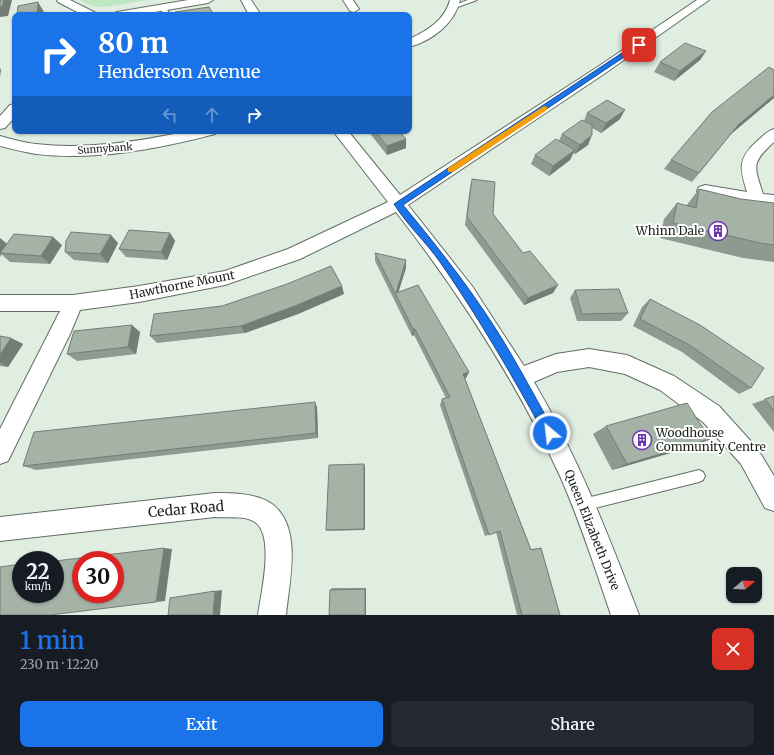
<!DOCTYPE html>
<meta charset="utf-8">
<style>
:root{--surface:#171b24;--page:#242831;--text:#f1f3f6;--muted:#9ea1a6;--accent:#1a73e8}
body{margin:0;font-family:Merriweather,serif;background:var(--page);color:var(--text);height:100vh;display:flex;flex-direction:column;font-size:15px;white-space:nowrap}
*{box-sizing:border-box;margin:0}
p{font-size:13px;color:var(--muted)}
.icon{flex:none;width:22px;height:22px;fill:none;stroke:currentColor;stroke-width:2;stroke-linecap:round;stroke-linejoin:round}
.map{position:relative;height:615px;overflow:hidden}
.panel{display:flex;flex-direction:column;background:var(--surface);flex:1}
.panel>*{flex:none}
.top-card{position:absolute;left:12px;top:12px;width:400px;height:122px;border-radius:8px;box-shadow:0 1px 3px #0004;background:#1a73e8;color:#fff;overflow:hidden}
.needle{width:26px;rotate:71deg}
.buttons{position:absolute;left:726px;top:567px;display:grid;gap:8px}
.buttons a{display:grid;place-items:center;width:36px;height:36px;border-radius:8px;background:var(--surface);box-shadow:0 1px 3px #0004;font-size:20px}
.speed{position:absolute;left:12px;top:551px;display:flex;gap:8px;font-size:20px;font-weight:700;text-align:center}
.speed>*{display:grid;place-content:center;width:52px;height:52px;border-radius:50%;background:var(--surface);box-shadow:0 1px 3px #0004;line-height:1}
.speed small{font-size:10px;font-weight:400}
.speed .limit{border:6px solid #d22;background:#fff;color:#111}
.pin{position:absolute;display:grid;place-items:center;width:34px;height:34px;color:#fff;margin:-17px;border-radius:8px;box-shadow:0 2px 6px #0006}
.me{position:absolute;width:44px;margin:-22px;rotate:332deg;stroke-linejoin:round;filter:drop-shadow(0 0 3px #0008)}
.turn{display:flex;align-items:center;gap:14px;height:84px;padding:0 20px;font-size:18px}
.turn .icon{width:52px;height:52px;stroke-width:2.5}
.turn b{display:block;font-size:28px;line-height:34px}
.lanes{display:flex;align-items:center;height:38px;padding:0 20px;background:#0003;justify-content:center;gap:20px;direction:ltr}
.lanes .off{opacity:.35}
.round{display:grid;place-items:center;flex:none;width:42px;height:42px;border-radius:8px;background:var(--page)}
.head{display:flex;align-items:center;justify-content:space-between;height:68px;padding:0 20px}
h1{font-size:24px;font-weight:600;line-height:30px;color:var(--accent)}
.button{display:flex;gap:8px;margin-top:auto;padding:8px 20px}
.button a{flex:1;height:46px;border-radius:8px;background:var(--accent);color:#fff;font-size:16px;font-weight:600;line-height:46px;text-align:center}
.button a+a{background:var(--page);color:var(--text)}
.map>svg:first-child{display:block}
.green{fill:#bde6c1}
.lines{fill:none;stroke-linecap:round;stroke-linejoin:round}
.service-casing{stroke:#626e63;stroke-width:2}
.minor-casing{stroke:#626e63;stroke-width:2}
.service{fill:#fff;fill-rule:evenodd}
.minor{fill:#fff;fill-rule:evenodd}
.wall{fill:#8e998f}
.shaded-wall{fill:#747d74}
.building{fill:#a5b2a6;stroke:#747d74;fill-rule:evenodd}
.route{fill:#1a73e8;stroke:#114b97}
.slow{fill:#f59e0b}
.labels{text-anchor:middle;stroke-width:4;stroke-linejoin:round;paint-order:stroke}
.far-street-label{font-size:10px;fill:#1d221d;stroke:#fff}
.poi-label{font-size:12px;fill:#1d221d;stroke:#fff;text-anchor:end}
.street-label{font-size:12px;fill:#1d221d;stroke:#fff}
.near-street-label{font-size:14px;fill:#1d221d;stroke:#fff}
</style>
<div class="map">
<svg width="774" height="615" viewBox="0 0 774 615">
<rect width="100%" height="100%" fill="#e0ede1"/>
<polygon class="green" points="80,0 148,0 105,7 92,6"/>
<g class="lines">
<g class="service-casing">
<g id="service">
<polygon points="468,0 477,0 455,8 452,6"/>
<polygon points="163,5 165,6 170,15 164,15 160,7"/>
<polygon points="699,470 703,472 705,476 703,480 699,482 583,511 578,510 577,505 578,500 583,499"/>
</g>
</g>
<g class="minor-casing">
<g id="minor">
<polygon points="57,0 70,0 96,13 98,15 83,15 58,2"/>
<polygon points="188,0 213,0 208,3 137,15 111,15 117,12"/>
<polygon points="241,0 251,0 261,15 249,15"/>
<polygon points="343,0 353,0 359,9 354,12 350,11"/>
<path d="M450 0H460C455 23 432 41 409 47V39C427 31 445 20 450 0Z"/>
<path d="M697 0H709L604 74 408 205 472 286 524 366 556 354 589 349 627 355 674 376 719 406 757 448 774 476V511L765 508 741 464 703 422 660 390 625 374 589 367 557 372 534 382C578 457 608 534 639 615H611C595 568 580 521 560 476 516 381 460 294 396 212L300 259 225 285 139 302 80 310 70 334 8 461 0 464V429L60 311H0V295H73L139 286 225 271 288 249 388 202 333 131H348L400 195 596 68Z"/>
<polygon points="15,104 15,117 5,128 0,129 0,116 10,105"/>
<path d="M774 129V142C751 163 754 166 763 194L774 195V207L728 202 699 195 697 191 699 187 705 185 747 192C740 169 737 160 756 142 762 137 767 131 774 129Z"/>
<path d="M190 131H217L215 134C158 149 95 161 36 154 24 152 12 149 0 146V136C12 139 24 143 36 144 87 150 140 141 190 131Z"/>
<path d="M215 493C232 493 257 493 272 504 303 527 289 582 286 615H258C261 593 275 536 255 522 245 515 227 518 215 517L0 541V517Z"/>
</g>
</g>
<use href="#service" class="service"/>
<use href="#minor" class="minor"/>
</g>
<g class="wall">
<polygon points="706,51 700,60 674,81 654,72 660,62"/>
<polygon points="774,70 774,98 731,134 692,182 664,169 671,160"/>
<polygon points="587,113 620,119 601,133 592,128 588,145 575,154 573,153 570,160 549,176 531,164 535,155 559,141 562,134 584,121"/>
<polygon points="368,131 399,131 406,148 387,155"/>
<polygon points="472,179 493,214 553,293 524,305 465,225 470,188"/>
<polygon points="699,189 741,199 774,203 774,262 743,258 660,238 664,219 677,203 686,206"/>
<polygon points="170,233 175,241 167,260 126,257 119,249"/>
<polygon points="0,238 7,244 62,245 50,264 10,262 1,254 0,257"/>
<polygon points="118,243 108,263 74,260 65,252"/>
<polygon points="375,253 406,268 398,292 469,372 466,378 465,379 531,549 541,548 560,615 517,615 496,532 485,536 440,405 442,399 446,398 414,335 412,336 375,261"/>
<polygon points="575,290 628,313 621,321 577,321 570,298"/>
<polygon points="344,294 298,314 245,333 157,343 150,336"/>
<polygon points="650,299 751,388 739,394 682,352 633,326 642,307"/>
<polygon points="140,332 136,354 77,361 67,354"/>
<polygon points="0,336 11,338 23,344 8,367 0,366"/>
<polygon points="774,396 774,432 752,404"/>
<polygon points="317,407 318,438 36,470 23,466"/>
<polygon points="606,426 710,439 691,447 612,470 593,434"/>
<polygon points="364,464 365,468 365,530 328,531 326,530"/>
<polygon points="332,588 366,588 366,615 330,590"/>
</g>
<g class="shaded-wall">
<polygon points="4,0 12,0 8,16 0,17 0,7"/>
<polygon points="38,2 44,12 44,15 37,15"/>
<polygon points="706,51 700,60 674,81 680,71"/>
<polygon points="0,68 1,70 0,77"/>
<polygon points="774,95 774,98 731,134 692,182 738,125"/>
<polygon points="625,110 620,119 601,133 606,123"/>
<polygon points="592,135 588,145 575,154 580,145"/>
<polygon points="406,139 406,148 387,155 387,146"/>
<polygon points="575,150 570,160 549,176 553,166"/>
<polygon points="170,233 175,241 167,260 161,252"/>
<polygon points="111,235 118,243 108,263 100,254"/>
<polygon points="53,237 62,245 50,264 41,256"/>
<polygon points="0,238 8,245 0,253 1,254 0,257"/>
<polygon points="406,260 406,268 397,297 396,293"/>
<polygon points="558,285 553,293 524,305 528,298"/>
<polygon points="342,286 344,294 298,314 245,333 241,326"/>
<polygon points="132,325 140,332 136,354 128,347"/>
<polygon points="413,329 415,329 414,335 412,336"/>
<polygon points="11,338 23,344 8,367 0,363 0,355"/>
<polygon points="469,372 466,378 461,380 463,374"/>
<polygon points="315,402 317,407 318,438 316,433"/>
<polygon points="710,439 691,447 612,470 627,464"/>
<polygon points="364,464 365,468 365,530 364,529"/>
<polygon points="164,548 172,549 165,601 156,602"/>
<polygon points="366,588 366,615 365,615 365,589"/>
<polygon points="222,590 220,615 213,615 215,591"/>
</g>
<g class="building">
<polygon points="0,0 4,0 2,6 0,7"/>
<polygon points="38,2 37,15 17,15 18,6"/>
<polygon points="209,7 214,15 176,15 175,12"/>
<polygon points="15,26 15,41 13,41"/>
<polygon points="685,43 706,51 680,71 660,62"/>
<polygon points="769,67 774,70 774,95 738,125 699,173 671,160 712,112"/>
<polygon points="607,100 625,110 606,123 587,113"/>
<polygon points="582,120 592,125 592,135 580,145 562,134"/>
<polygon points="375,131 399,131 406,139 387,146"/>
<polygon points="556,139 575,150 553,166 535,155"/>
<polygon points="472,179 495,182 493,214 523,253 530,251 558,285 528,298 467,217"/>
<polygon points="699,189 741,199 774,203 774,245 760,243 673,223 677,203 696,208"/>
<polygon points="129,230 170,233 161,252 119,249"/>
<polygon points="71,232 111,235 100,254 65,252 66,241"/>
<polygon points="14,234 53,237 41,256 0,253"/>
<polygon points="375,253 406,260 396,293 418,285 469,372 463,374 531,550 541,548 560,615 522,615 500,531 489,535 442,399 450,397 415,329 413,329"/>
<polygon points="331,266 342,286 295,306 241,326 150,336 154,314 222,306 287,284"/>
<polygon points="619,289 628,313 582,314 575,290"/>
<polygon points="650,299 700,325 764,368 751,388 691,346 640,319"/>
<polygon points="132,325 128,347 67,354 74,331"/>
<polygon points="0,336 11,338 0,355"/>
<polygon points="774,396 774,411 765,399"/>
<polygon points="315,402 316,433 23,466 34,432"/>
<polygon points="687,403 710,439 627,464 606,426"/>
<polygon points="364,464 364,529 326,530 329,465"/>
<path d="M164 548 156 602 50 615H0V567L21 564V594H55V561ZM81 560H115V594H81Z"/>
<polygon points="365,589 365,615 329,615 330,590"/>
<polygon points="215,591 213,615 168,615 170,598"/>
</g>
<path class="route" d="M637 43 642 45 403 205C432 240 459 274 484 311 510 349 531 390 553 429L555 433 553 437 550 438 546 437C513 377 479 318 440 262 426 242 407 225 394 204Z"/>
<polygon class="slow" points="544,106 547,107 547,110 453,172 448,172 448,168"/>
<defs>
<g id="building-ring" transform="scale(1)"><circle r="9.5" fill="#fff" stroke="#6938af" stroke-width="1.5"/><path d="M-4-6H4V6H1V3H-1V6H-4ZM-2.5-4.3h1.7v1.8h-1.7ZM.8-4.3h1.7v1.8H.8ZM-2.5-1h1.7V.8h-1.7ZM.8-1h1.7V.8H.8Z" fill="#6938af"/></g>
</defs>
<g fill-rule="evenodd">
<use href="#building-ring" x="718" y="231"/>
<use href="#building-ring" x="642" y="440"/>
</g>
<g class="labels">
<g class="far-street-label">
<text transform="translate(105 148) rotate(-4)" y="4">Sunnybank</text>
</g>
<g class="poi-label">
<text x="704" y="235">Whinn Dale</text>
<text x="656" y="437" text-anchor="start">Woodhouse<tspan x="656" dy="14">Community Centre</tspan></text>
</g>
<g class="street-label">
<text transform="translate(182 285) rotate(-11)" y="4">Hawthorne Mount</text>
<text transform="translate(592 530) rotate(68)" y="4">Queen Elizabeth Drive</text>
</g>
<g class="near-street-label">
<text transform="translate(186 509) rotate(-5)" y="5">Cedar Road</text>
</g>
</g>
</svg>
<div class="buttons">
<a><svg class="needle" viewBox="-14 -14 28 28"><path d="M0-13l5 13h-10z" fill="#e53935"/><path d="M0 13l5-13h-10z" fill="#9ea1a6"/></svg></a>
</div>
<div class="speed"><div>22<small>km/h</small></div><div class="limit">30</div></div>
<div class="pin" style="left:639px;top:45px;background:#d93025"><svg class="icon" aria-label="arrive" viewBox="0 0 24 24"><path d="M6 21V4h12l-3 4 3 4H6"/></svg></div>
<svg class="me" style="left:550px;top:433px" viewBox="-20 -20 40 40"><circle r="17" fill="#1a73e8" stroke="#fff" stroke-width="3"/><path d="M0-11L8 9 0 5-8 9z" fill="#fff"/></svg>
<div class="top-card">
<div class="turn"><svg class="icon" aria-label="right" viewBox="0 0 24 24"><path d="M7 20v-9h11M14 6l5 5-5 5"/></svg><div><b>80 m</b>Henderson Avenue</div></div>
<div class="lanes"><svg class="icon off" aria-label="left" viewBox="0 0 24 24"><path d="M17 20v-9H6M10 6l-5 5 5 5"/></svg><svg class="icon off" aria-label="ahead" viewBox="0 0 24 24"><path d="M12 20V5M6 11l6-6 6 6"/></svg><svg class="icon" aria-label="right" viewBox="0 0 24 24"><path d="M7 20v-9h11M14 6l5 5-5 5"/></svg></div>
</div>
</div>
<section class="panel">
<div class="head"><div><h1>1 min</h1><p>230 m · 12:20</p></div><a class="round" style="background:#d93025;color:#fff"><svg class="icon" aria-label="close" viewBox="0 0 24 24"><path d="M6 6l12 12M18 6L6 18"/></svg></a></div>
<div class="button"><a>Exit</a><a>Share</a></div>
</section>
